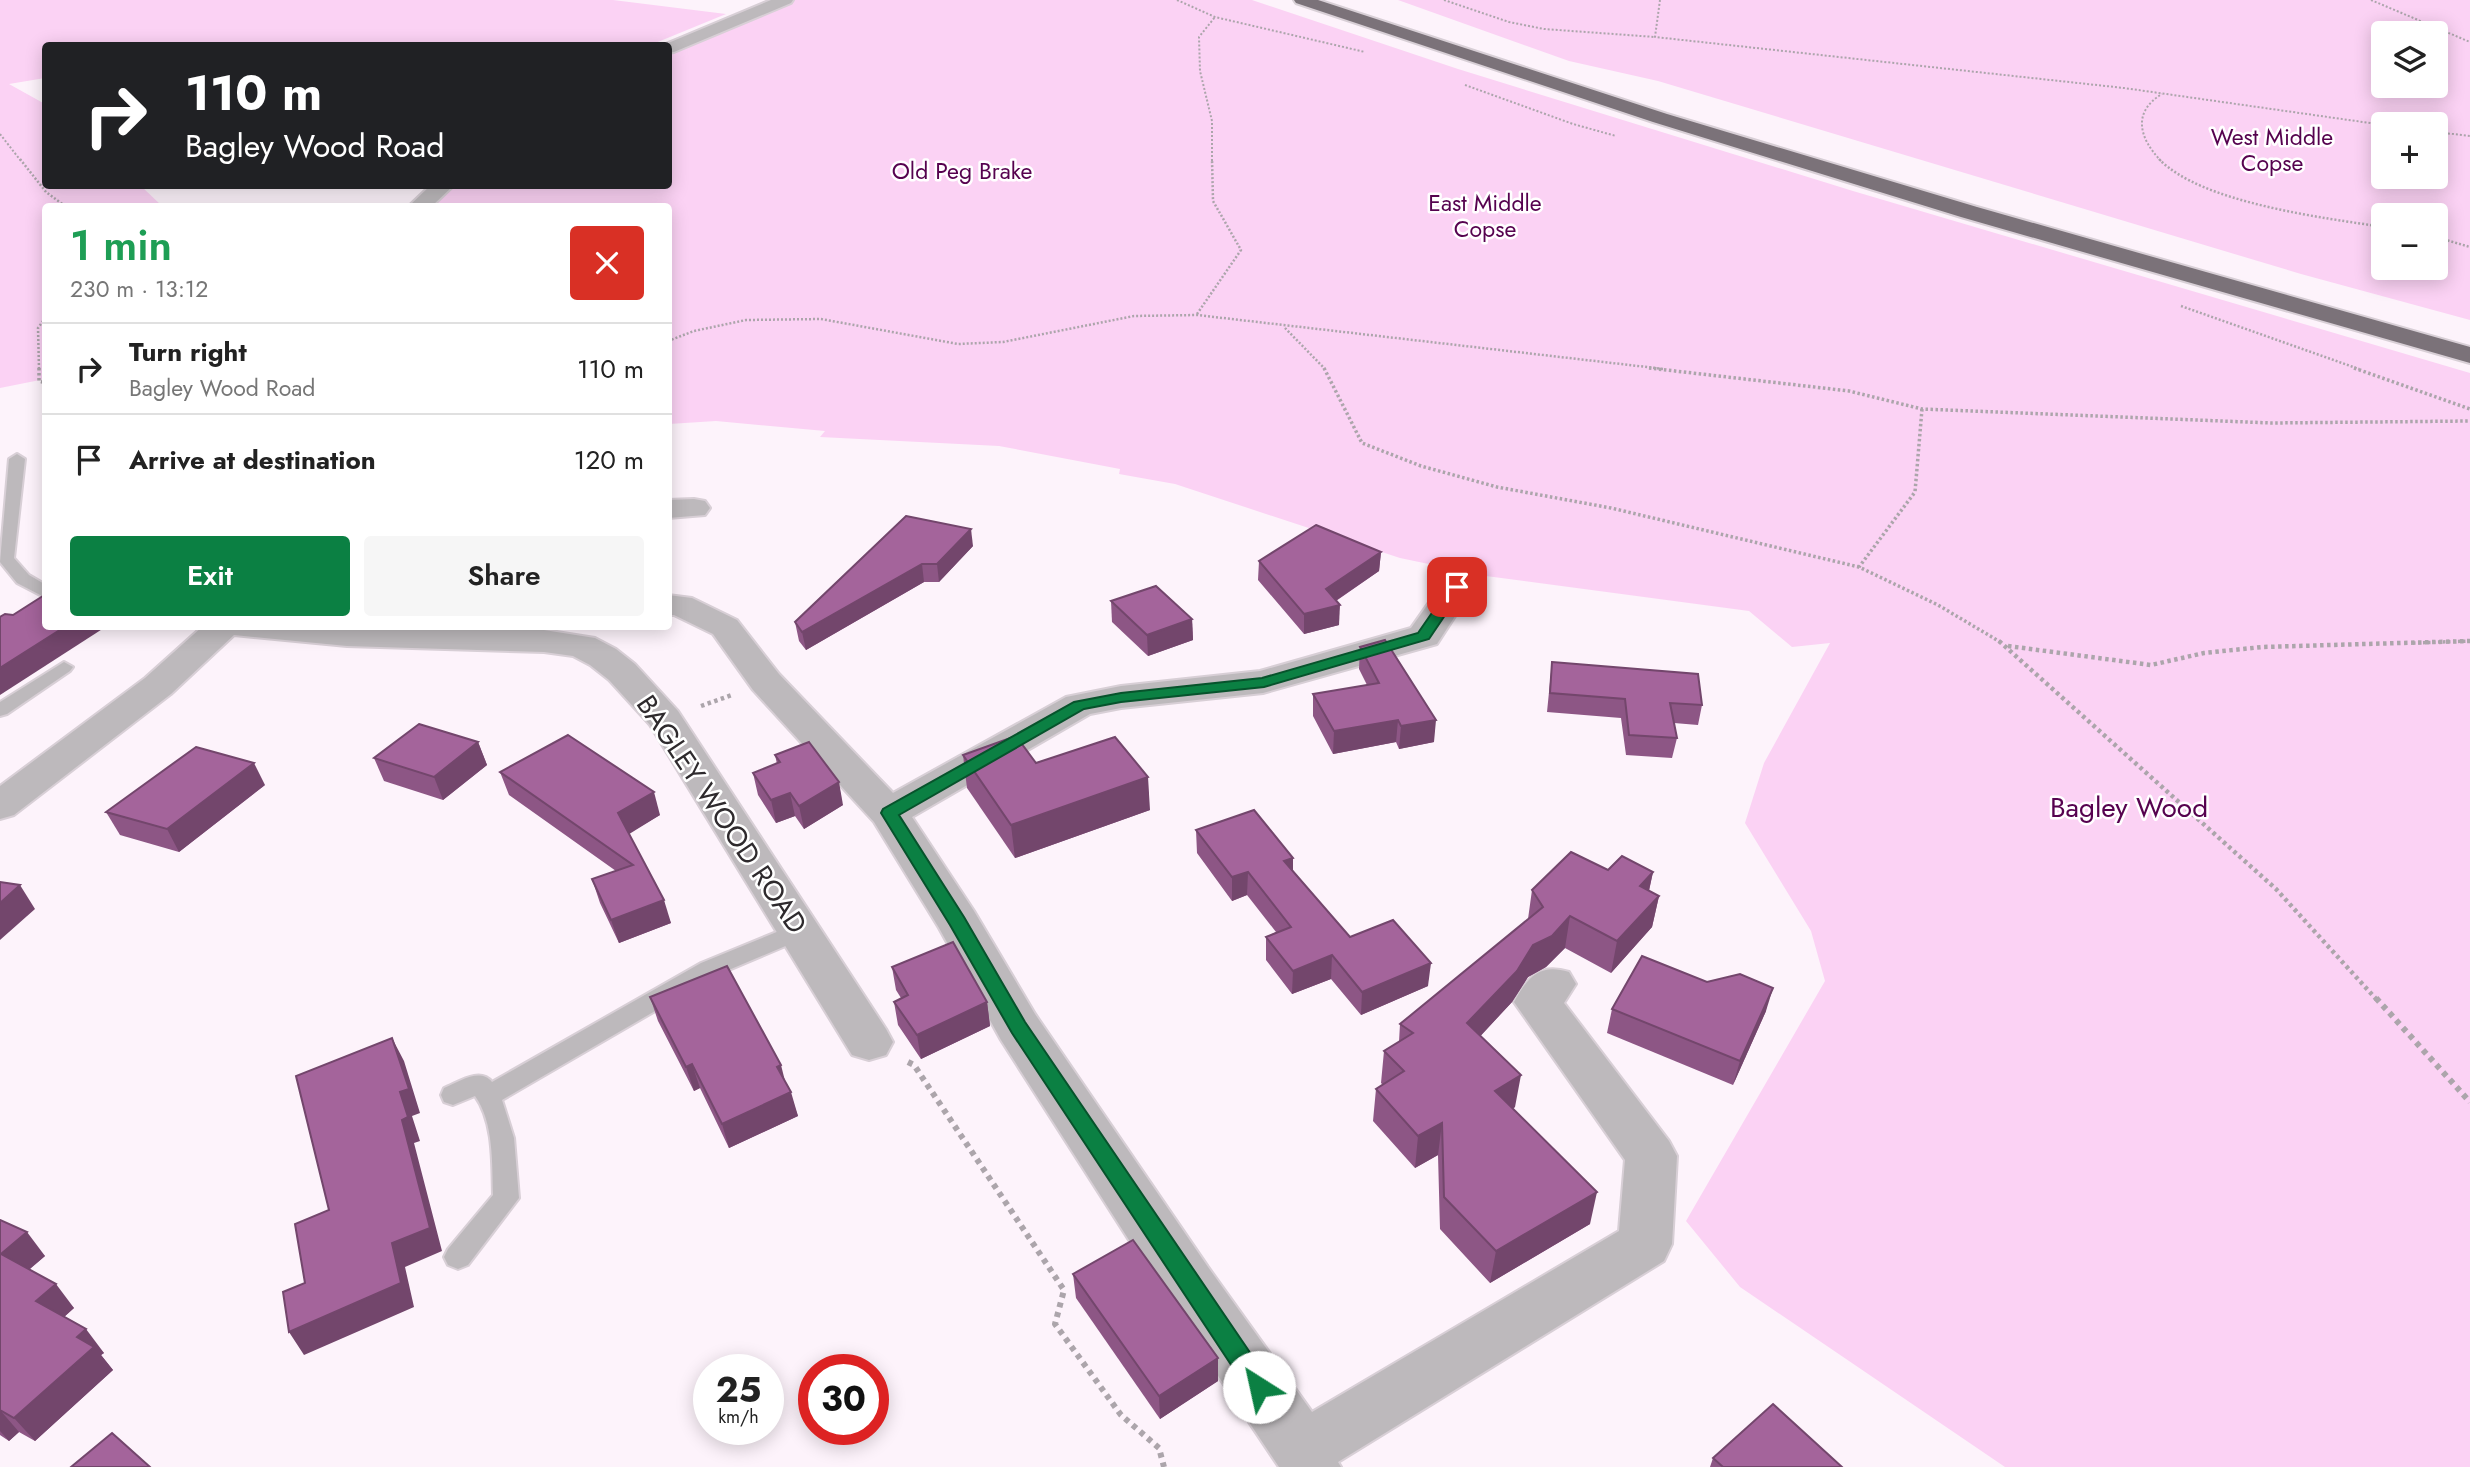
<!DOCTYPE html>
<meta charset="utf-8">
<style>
:root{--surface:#fff;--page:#f6f6f6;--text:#222;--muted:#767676;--line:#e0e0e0;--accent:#0b8043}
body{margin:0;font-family:Jost,sans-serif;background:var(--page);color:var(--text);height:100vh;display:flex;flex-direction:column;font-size:26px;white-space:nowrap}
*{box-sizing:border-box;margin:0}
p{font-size:23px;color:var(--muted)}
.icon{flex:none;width:38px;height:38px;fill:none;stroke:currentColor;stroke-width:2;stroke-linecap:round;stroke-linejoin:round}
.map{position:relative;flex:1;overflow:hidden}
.details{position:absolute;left:42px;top:203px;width:630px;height:427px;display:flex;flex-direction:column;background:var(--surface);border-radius:7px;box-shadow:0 4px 18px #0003}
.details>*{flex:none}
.top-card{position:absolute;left:42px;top:42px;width:630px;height:147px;border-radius:7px;box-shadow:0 4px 18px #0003;background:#202124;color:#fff;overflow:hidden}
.tools{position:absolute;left:2371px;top:21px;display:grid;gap:14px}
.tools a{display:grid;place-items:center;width:77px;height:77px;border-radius:7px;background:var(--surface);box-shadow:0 4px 18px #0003;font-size:35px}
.speed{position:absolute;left:693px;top:1354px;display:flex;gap:14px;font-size:35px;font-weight:700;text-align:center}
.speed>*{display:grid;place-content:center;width:91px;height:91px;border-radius:50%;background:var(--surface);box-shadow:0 4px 18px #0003;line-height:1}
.speed small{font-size:18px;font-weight:400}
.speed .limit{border:10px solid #d22;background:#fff;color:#111}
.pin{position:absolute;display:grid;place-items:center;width:60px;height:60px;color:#fff;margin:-30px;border-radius:14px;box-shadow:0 4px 10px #0006}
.me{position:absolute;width:77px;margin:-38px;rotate:325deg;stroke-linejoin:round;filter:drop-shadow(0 0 5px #0008)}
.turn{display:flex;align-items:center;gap:24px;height:147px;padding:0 28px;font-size:32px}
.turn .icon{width:91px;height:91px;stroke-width:2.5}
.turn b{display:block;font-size:49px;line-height:60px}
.round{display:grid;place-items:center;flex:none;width:74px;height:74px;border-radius:7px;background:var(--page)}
.headline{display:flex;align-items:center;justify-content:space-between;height:119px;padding:0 28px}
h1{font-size:42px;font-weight:600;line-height:52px;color:#1e9e55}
.button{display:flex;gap:14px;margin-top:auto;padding:14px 28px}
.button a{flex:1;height:80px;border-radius:7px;background:var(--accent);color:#fff;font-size:28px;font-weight:600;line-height:80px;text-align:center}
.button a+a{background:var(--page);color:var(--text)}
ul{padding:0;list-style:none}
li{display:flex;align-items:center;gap:21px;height:91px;padding:0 28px;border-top:2px solid var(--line)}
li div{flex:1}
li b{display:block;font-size:26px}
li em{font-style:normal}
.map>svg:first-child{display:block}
.green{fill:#fbd2f4;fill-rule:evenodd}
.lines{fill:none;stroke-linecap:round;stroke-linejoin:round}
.lane-casing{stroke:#d8cfd6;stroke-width:4}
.street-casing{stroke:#d8cfd6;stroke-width:4}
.highway-casing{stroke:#d8cfd6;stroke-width:4}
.path-far4{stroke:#aca5ab;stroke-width:2;stroke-dasharray:2 2;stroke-linecap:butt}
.path-far3{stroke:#aca5ab;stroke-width:2.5;stroke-dasharray:2 2;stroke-linecap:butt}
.path-far2{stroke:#aca5ab;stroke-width:3.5;stroke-dasharray:2.5 2.5;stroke-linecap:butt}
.path-far1{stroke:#aca5ab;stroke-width:4.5;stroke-dasharray:3.5 3.5;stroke-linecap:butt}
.path{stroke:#aca5ab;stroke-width:6;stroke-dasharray:5 5;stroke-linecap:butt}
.lane{fill:#bdb9bc;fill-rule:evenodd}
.street{fill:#bdb9bc;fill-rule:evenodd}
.highway{fill:#7b7279;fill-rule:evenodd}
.wall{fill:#8d5685}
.shaded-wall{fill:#73466c}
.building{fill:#a4649b;stroke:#73466c;stroke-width:2}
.route{fill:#0b8043;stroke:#07532c;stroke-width:2}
.labels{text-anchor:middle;stroke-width:5;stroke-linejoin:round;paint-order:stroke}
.far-park-label{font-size:23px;fill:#56024f;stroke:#fff}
.park-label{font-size:28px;fill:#56024f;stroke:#fff}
.street-label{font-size:28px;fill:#2e2a2d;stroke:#fff}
</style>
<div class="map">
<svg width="2470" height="1467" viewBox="0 0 2470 1467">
<rect width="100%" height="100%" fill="#fdf3fb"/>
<g class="green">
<polygon points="0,0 613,0 726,14 648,46 46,46 45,78 9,84 45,104 46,186 141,186 162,206 46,206 45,379 0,388"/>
<polygon points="792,0 1252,0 1458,69 1853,191 2470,373 2470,1467 2005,1467 1740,1287 1686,1221 1825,981 1811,931 1745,823 1764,763 1830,643 1792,647 1749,611 1486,576 1400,558 1175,484 1119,474 1120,469 999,446 820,437 825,431 716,421 669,424 668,206 429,206 456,186 668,186 669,53"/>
<path d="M1398 0H2470V320L2301 274 1658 81 1569 61ZM2384 33H2436V86H2384ZM2384 124H2436V177H2384ZM2384 215H2436V268H2384Z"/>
</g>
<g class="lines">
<g class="lane-casing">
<g id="lane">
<polygon points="17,454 25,459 14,558 29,575 46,585 46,598 17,583 0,562 9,459"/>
<polygon points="64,662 73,667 70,671 7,714 0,716 0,702"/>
<path d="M801 922 809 924 812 930 809 936 717 975 502 1100 514 1138 519 1198 468 1265 458 1269 448 1265 444 1257 448 1249 493 1195C492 1164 494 1122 475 1096L453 1105 444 1102 441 1095 444 1088C459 1082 480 1067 492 1082L701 963Z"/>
</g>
</g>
<g class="street-casing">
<g id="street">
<polygon points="771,0 793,0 791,3 674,52 668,53 668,46 661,46"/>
<polygon points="430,186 453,186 432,206 409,206"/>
<polygon points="694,499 705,501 710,508 705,515 668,518 668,500"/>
<path d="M1457 577 1469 580 1474 587 1437 644 1263 693 1121 708 1090 714 912 817 974 911 1035 1014 1208 1267 1312 1412 1619 1231 1625 1160 1514 1002C1528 977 1539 963 1569 972L1576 984 1564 1003 1669 1141 1677 1156 1672 1244 1664 1261 1338 1462 1341 1467H1279L1168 1301 1001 1040 939 928 874 822 753 690 713 634 674 615H668V595L692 598 737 620 779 674 893 793 1066 697 1121 686 1260 671 1411 628 1445 580Z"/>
<polygon points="203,626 418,626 544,630 595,638 616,649 635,664 678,711 886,1029 893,1042 886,1055 869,1060 852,1055 650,725 609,680 590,665 573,656 544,652 347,646 234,635 171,694 14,815 0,819 0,786 145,678"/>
</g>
</g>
<g class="highway-casing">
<polygon id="highway" points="1294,0 1318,0 1667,114 1977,207 2470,347 2470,363 1961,217 1653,122 1296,3"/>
</g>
<g class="path-far4">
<polyline points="1177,0 1215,17 1365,52"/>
<polyline points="1444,0 1509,22 1544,29 1655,37"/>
<polyline points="1660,0 1655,37 2124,88 2384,125"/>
<polyline points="2371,0 2470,42"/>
<polyline points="1465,85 1573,124 1616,136"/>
<polyline points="2436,132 2470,136"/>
<polyline points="0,134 21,161"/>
<polyline points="1212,161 1212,121 1200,71 1199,37 1215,17"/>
<path d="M2161 161C2139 138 2132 112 2162 94"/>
</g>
<g class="path-far3">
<polyline points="20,159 46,192 65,206"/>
<path d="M2159 159C2201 203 2324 218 2384 227"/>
<polyline points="2436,237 2470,247"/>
<polyline points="2181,306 2359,369"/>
<polyline points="1197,314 1241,250 1213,201 1212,159"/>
<polyline points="1285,328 1325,369"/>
<polyline points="668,341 694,331 746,320 821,319 958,344 1003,342 1134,316 1197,315 1664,369"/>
<polyline points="39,369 38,328 46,317"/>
</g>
<g class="path-far2">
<polyline points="39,368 39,381 46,383"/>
<polyline points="1324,368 1362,443 1421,466 1497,487 1611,508 1859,567"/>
<polyline points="1649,368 1849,391 1922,409 2271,423 2470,421"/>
<polyline points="2354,368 2470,409"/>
<polyline points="1922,409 1915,492 1859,567 1938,605 2002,643"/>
<polyline points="2413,643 2470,641"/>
</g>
<g class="path-far1">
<polyline points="1999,641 2276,889 2377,1000"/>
<polyline points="2008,646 2151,665 2204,653 2262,647 2470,641"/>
<polyline points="701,706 732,695"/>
</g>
<g class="path">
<polyline points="2376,998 2470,1102"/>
<polyline points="908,1062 914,1065 1064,1290 1055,1324 1121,1415 1159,1448 1164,1467"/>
</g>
<use href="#lane" class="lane"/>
<use href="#street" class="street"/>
<use href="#highway" class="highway"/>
</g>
<g class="wall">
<polygon points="906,516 973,546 939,582 924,582 806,650 799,641 795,622"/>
<polygon points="1381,552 1379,571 1336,601 1339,625 1304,634 1258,580 1259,561"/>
<polygon points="1111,601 1192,619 1193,640 1148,656 1112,622"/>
<polygon points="1360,647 1434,742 1399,749 1396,742 1333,754 1313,716 1313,694 1367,685 1359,669"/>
<polygon points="1552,662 1702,705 1698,725 1674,723 1677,738 1672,758 1626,755 1621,718 1547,712"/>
<polygon points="478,742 487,765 443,800 384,781 374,758"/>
<polygon points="775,755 843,805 804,829 795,816 776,823 758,795 753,773 777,764"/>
<polygon points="963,755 1036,763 1150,810 1015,858 967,788"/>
<polygon points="500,772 660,815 629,833 671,923 619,943 600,903 592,879 616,871 509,795"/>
<polygon points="265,785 179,852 120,835 106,812"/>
<polygon points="1196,830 1293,858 1293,871 1350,937 1428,986 1361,1015 1331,979 1292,994 1266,960 1266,937 1276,932 1247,895 1232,901 1197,853"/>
<polygon points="1608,870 1653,872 1649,891 1659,896 1652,927 1611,973 1565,948 1546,967 1528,977 1512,1002 1480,1036 1515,1107 1512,1109 1590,1224 1490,1283 1440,1229 1438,1155 1415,1168 1373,1121 1376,1089 1383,1085 1381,1083 1384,1051 1399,1042 1400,1024 1528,919 1532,890"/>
<polygon points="892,967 987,1002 990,1026 921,1059 898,1025 894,1002 901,998 896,990"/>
<polygon points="650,997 785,1081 798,1116 729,1148 700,1088 694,1091 658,1021"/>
<polygon points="1612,1009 1766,1011 1733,1085 1607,1033"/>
<polygon points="0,1220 45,1256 30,1269 74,1308 64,1317 104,1353 101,1355 113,1370 35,1441 19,1432 9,1441 0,1435"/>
<polygon points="1073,1274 1218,1381 1160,1419 1076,1298"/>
<polygon points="1713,1458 1842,1467 1710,1467"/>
</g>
<g class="shaded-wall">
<polygon points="971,529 973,546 939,582 937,564"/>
<polygon points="1381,552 1379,571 1325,608 1326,589"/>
<polygon points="922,564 924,582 806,650 802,632"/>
<polygon points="1340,605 1339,625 1304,634 1304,614"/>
<polygon points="1192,619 1193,640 1148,656 1147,635"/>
<polygon points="66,626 107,626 0,695 0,668"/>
<polygon points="1398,720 1396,742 1333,754 1334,731"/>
<polygon points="1436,720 1434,742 1399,749 1401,726"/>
<polygon points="478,742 487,765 443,800 434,777"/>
<polygon points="254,763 265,785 179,852 167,829"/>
<polygon points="1148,777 1150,810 1015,858 1011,825"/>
<polygon points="839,782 843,805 804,829 799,806"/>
<polygon points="654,792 660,815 626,836 618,813"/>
<polygon points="790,793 795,816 776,823 771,800"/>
<polygon points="1293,858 1293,881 1284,861"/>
<polygon points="1248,872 1247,895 1232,901 1232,877"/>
<polygon points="1653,872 1646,903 1640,886"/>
<polygon points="20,885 35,909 0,940 0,903"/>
<polygon points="1659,896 1652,927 1611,973 1617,941"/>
<polygon points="664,900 671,923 619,943 611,920"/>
<polygon points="1570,916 1565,948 1546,967 1528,977 1512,1002 1463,1055 1467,1023 1533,945"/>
<polygon points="1332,955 1331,979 1292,994 1293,971"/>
<polygon points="1431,963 1428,986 1361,1015 1362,992"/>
<polygon points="1773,988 1766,1011 1733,1085 1740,1061"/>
<polygon points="987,1002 990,1026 921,1059 917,1035"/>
<polygon points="392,1038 404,1061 420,1113 412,1116 420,1141 414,1143 442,1251 405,1267 414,1307 304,1355 289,1332 392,1243 402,1120 400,1092"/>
<polygon points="692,1064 700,1088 694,1091 686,1067"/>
<polygon points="781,1065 787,1089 777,1067"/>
<polygon points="1521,1075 1515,1107 1490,1123 1495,1091"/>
<polygon points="791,1092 798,1116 729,1148 722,1124"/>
<polygon points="1442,1123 1438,1155 1415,1168 1418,1136"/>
<polygon points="1597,1192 1590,1224 1490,1283 1496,1251"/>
<polygon points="27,1232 45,1256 20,1277 1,1254"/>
<polygon points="56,1284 74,1308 55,1325 36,1301"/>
<polygon points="86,1329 104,1353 101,1355 113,1370 35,1441 14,1418 77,1337"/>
<polygon points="1218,1358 1218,1381 1160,1419 1159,1396"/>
<polygon points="0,1410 19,1432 9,1441 0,1431"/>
</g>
<g class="building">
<polygon points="906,516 971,529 937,564 922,564 802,632 795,622"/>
<polygon points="1316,525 1381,552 1326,589 1340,605 1304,614 1259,561"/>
<polygon points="1156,586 1192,619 1147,635 1111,601"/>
<polygon points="46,594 46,626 66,626 0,668 0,617 5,614 13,615"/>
<polygon points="1385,640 1436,720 1401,726 1398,720 1334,731 1313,694 1379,683 1360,647"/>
<polygon points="1552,662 1698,674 1702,705 1670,703 1677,738 1629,735 1625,699 1550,693"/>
<polygon points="419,724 478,742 434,777 374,758"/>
<polygon points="568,735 654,792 618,813 664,900 611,920 592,879 633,865 500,772"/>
<polygon points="1016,736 1036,763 1115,737 1148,777 1011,825 963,755"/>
<polygon points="809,742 839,782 799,806 790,793 771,800 753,773 780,762 775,755"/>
<polygon points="196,747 254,763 167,829 106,812"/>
<polygon points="1254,810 1293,858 1284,861 1350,937 1393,920 1431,963 1362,992 1332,955 1293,971 1266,937 1291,927 1248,872 1232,877 1196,830"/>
<polygon points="1571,852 1608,870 1622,856 1653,872 1640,886 1659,896 1617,941 1570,916 1552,936 1533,945 1517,971 1467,1023 1521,1075 1495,1091 1597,1192 1496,1251 1444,1197 1442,1123 1418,1136 1376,1089 1404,1071 1384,1051 1413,1033 1400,1024 1543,907 1532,890"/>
<polygon points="0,882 20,885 0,903"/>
<polygon points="953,942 987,1002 917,1035 894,1002 908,995 892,967"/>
<polygon points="1642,956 1707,982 1740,974 1773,988 1740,1061 1612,1009"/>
<polygon points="727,966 781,1065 777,1067 791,1092 722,1124 692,1064 686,1067 650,997"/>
<polygon points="392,1038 409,1089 400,1092 408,1117 402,1120 430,1228 392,1243 401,1283 289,1332 283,1292 305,1283 295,1224 329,1210 296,1076"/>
<polygon points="0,1220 27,1232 1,1254 56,1284 36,1301 86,1329 77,1337 94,1347 14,1418 0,1410"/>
<polygon points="1133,1240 1218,1358 1159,1396 1073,1274"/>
<polygon points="1773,1404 1842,1467 1723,1467 1713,1458"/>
<polygon points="112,1433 150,1467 71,1467"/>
</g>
<polygon class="route" points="1457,583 1464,587 1429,639 1264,687 1121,702 1084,709 899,815 964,917 1025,1022 1268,1379 1272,1387 1268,1395 1259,1399 1251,1395 1012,1033 950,925 881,813 883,809 1074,702 1121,693 1262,678 1418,633 1452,584"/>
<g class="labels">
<g class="far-park-label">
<text x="2272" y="145">West Middle<tspan x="2272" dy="26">Copse</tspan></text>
<text x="962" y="179">Old Peg Brake</text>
<text x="1485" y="211">East Middle<tspan x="1485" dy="26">Copse</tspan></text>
</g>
<g class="park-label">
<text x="2129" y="817">Bagley Wood</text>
</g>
<g class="street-label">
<text transform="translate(722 814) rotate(56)" y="10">BAGLEY WOOD ROAD</text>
</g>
</g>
</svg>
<div class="tools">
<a><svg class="icon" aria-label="layers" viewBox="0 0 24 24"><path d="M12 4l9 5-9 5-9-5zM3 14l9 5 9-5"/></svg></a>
<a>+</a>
<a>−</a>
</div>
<div class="speed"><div>25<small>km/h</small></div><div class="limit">30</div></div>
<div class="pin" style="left:1457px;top:587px;background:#d93025"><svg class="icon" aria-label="arrive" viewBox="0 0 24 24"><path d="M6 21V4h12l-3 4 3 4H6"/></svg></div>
<svg class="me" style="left:1259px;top:1387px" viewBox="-20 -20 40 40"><circle r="19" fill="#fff"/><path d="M0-13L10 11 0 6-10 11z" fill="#0b8043"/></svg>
<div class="top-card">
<div class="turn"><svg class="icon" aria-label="right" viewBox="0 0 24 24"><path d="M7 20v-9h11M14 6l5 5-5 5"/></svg><div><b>110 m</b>Bagley Wood Road</div></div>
</div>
<section class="details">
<div class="headline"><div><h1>1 min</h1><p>230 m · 13:12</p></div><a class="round" style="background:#d93025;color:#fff"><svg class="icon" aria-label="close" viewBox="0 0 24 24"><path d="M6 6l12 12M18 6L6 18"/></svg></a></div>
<ul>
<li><svg class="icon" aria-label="right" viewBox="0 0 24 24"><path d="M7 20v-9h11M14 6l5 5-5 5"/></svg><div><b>Turn right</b><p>Bagley Wood Road</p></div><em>110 m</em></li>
<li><svg class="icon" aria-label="arrive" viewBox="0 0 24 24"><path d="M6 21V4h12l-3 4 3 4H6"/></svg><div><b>Arrive at destination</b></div><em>120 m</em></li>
</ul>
<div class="button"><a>Exit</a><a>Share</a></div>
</section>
</div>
